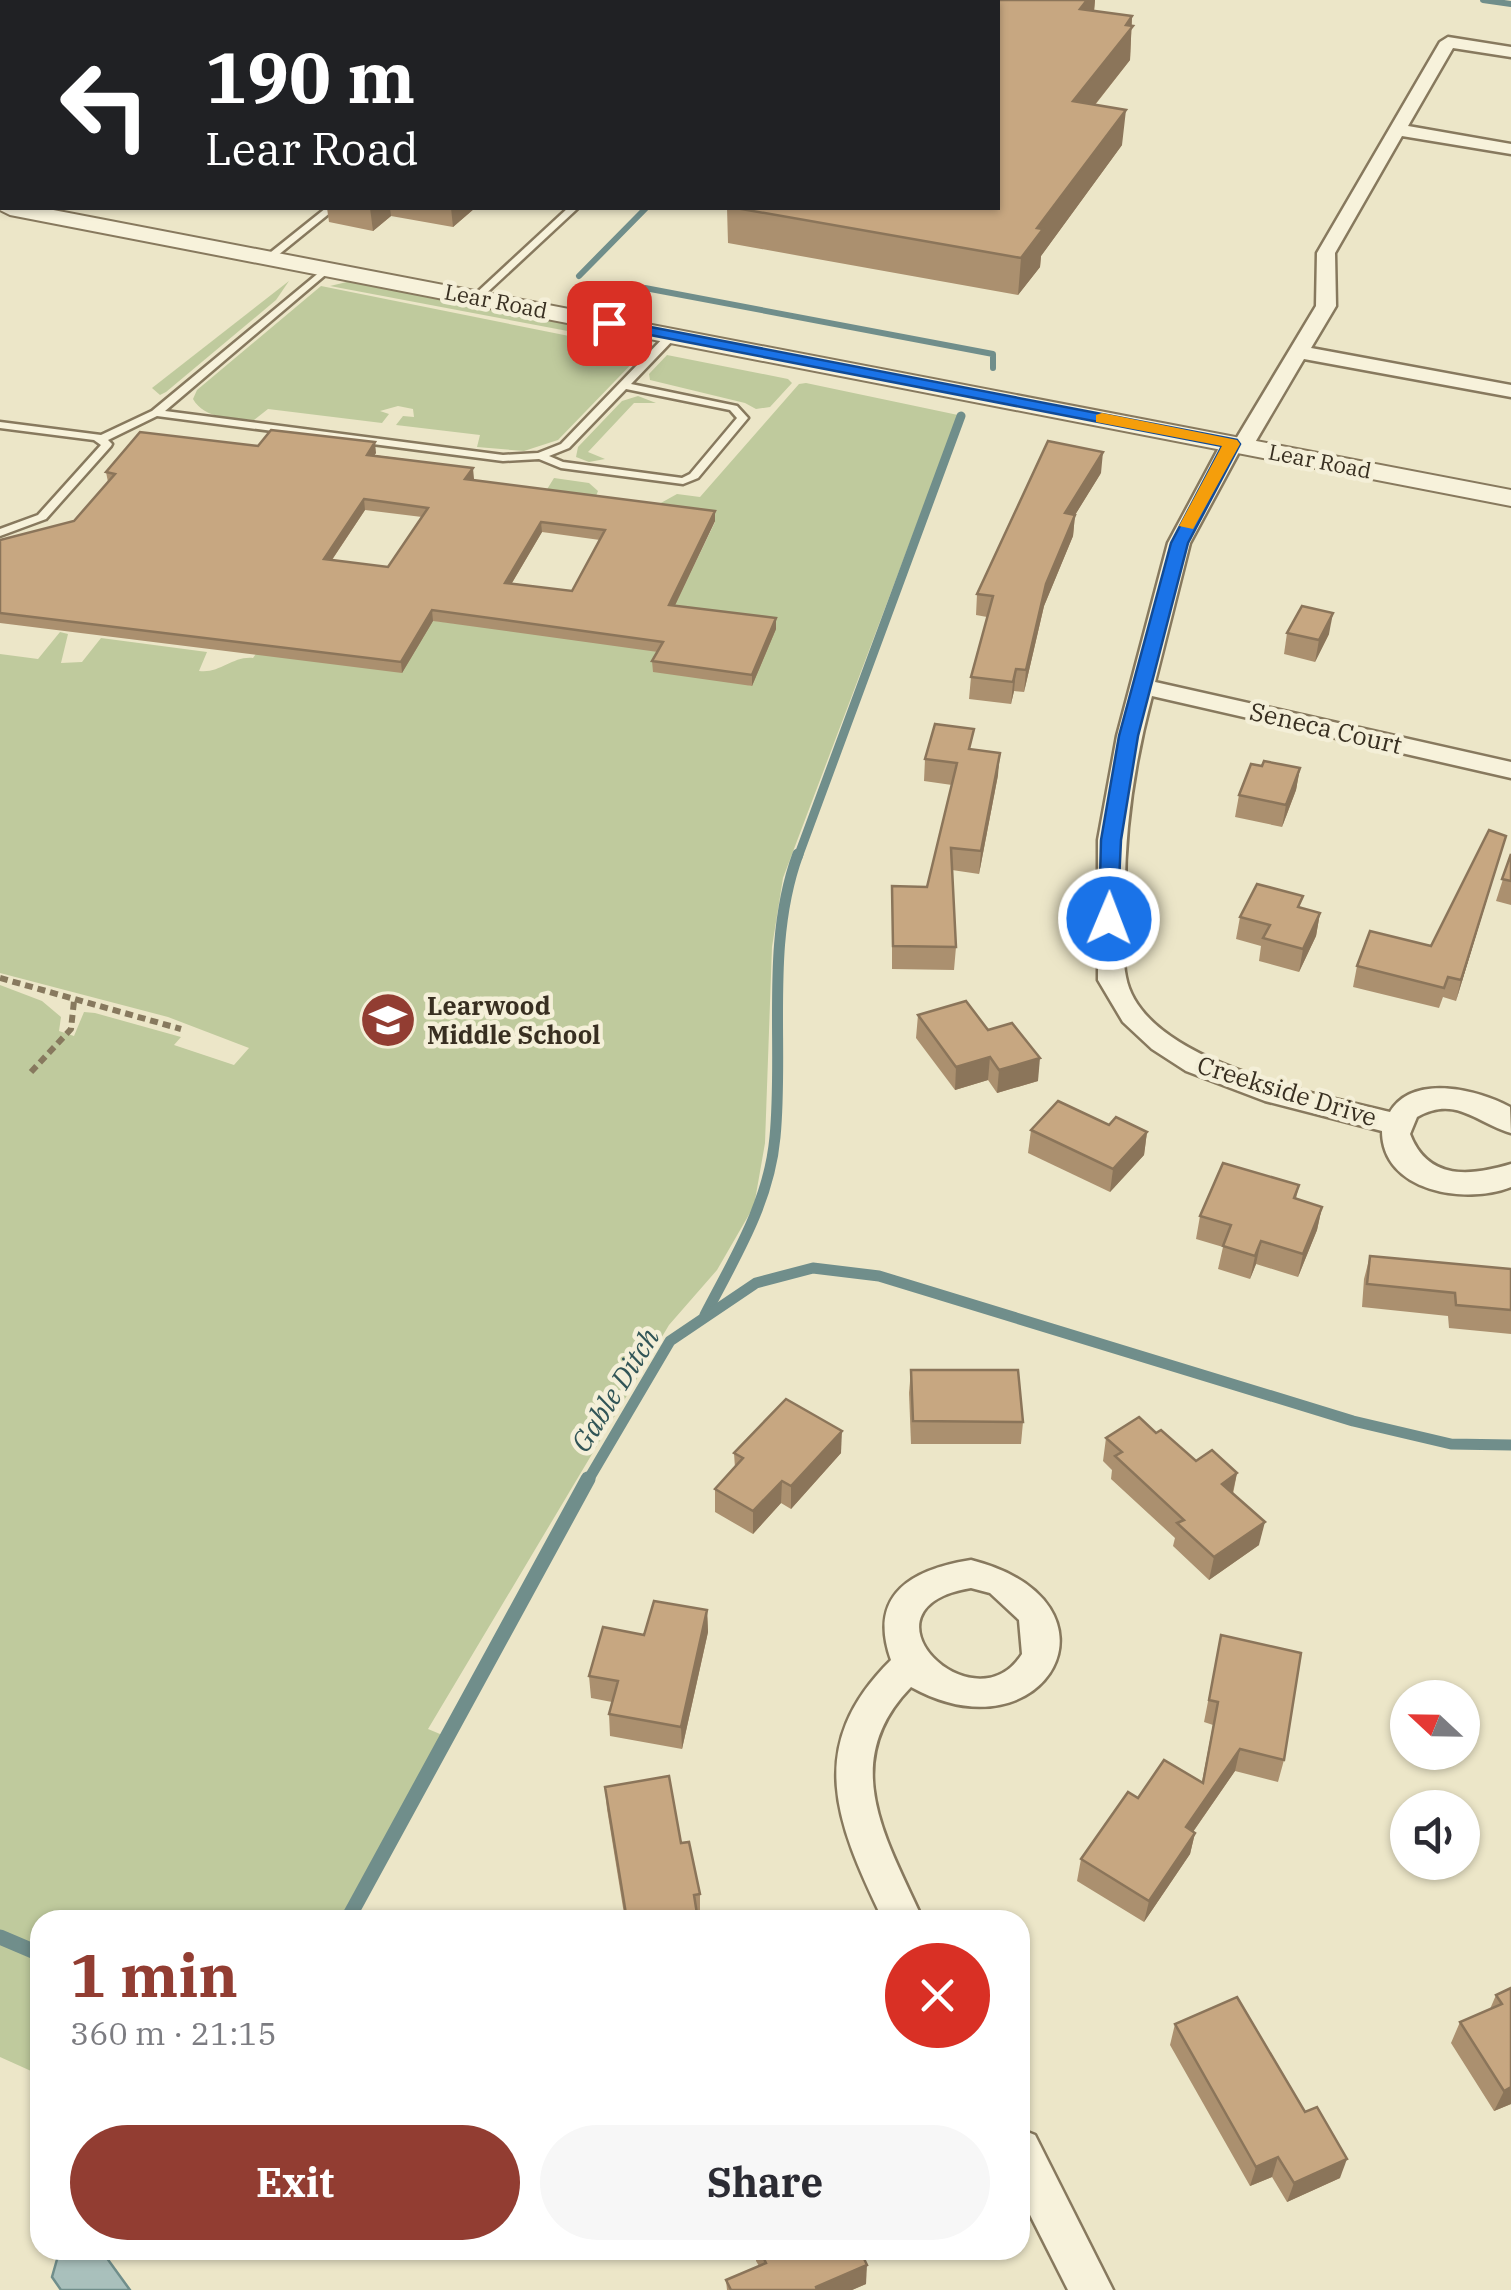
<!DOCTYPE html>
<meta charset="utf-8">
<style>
:root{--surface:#fff;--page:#f7f7f7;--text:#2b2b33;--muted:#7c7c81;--accent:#923d32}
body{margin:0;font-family:"IBM Plex Serif",serif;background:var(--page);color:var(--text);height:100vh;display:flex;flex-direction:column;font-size:38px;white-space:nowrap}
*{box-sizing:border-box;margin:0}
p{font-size:32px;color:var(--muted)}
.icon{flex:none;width:55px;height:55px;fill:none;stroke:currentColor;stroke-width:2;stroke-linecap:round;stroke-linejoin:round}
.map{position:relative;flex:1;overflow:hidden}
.side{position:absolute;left:30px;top:1910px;width:1000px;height:350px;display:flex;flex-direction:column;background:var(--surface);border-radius:30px;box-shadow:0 2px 8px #0004}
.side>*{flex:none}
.banner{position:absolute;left:0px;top:0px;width:1000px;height:210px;box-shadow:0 2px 8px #0004;background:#202124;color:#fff;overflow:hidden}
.needle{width:65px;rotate:292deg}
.controls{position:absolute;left:1390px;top:1680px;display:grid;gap:20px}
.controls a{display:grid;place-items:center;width:90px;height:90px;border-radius:50%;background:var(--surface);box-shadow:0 2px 8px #0004;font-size:50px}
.pin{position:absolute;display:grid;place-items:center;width:85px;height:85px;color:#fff;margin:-42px;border-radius:20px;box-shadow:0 5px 15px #0006}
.me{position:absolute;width:110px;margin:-55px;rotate:1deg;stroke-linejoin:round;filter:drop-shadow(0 0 8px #0008)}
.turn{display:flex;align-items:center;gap:35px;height:210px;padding:0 40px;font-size:45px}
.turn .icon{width:130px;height:130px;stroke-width:2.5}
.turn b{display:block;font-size:70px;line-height:85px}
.round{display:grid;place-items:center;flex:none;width:105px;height:105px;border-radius:52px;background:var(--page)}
.overview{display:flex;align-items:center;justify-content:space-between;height:170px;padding:0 40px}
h1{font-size:60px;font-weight:700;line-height:75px;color:var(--accent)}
.primary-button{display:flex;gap:20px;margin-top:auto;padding:20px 40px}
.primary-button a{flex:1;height:115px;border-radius:60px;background:var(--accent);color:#fff;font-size:40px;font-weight:700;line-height:115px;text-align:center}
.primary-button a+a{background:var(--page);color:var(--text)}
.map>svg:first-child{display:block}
.green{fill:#bfca9d}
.water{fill:#a9c0bc;stroke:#708e8b;stroke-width:2.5}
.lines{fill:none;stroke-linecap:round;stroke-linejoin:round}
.stream-far3{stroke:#708e8b;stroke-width:6}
.stream-far2{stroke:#708e8b;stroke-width:9}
.stream-far1{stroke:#708e8b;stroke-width:11}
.stream{stroke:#708e8b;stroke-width:15}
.service-casing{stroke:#87795e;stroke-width:5}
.minor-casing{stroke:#87795e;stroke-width:5}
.tertiary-casing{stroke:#87795e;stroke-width:4}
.path{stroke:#87795e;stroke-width:6;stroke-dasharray:8 5;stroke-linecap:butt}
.service{fill:#f7f2db;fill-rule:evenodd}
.minor{fill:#f7f2db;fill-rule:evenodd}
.tertiary{fill:#f7f2db;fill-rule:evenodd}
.wall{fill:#ab906f;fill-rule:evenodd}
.shaded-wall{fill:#8b755a}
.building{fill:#c7a781;stroke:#8b755a;stroke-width:2.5;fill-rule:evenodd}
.route{fill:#1a73e8;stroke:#114b97;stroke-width:2.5}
.slow{fill:#f59e0b}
.labels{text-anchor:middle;stroke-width:9;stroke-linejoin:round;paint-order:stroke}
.far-street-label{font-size:22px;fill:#382f21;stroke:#f4efd8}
.street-label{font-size:25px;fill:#382f21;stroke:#f4efd8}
.poi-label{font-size:25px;font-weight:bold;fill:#382f21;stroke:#f4efd8;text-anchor:start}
.water-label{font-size:28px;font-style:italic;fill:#315557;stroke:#f4efd8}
</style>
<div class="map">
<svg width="1511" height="2290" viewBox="0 0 1511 2290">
<rect width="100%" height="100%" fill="#ece6c8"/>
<g class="green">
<polygon points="289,281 276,300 166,392 160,395 152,388"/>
<polygon points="351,281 641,338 647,346 330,286"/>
<path d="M321 286 644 351 558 440 524 451 477 447 480 435 396 425 403 416 414 417 413 409 398 406 380 411 389 414 382 423 268 409 254 420C233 418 205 420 193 399L197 390Z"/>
<polygon points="667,355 788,379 792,383 770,407 756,409 745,403 650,380 649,374"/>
<path d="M806 383 958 415 783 878 772 947 765 1143 754 1206 717 1270 669 1325 428 1729 452 1739 345 1920H40V2075L0 2057V985L42 1001 61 1017 59 1031 74 1036 84 1012 95 1013 181 1037 174 1045 234 1065 249 1048 168 1017 0 973V654L38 659 60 632 68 634 61 663 82 662 101 638 207 652 199 671C220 674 232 656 253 658L296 597 412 618 651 648 751 686 775 629 669 617 715 522 541 499 554 478 589 483 598 491 596 496 659 504 677 494 700 497 799 384Z"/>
<polygon points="638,396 656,403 634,403 588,452 605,459 589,462 576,457 578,447 622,401"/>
</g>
<polygon class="water" points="67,2250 101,2250 130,2290 61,2290 52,2277 58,2256"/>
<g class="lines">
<g class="stream-far3">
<polyline points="1483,0 1511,4"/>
<polyline points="579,276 646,208"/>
<polyline points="645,288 993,354 993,368"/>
</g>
<polyline class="stream-far2" points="798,857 961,416"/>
<g class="stream-far1">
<path d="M705 1315C735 1257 769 1203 775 1137 784 1044 765 944 798 854"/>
<polyline points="587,1482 670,1341 756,1283 813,1268 879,1276 1353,1421 1451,1444 1511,1445"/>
</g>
<g class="stream">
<polyline points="341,1920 350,1915 588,1479"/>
<polyline points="0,1937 40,1954"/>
</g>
<g class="service-casing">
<g id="service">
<polygon points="326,208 336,208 272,260 266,260 266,256"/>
<polygon points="568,208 578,208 479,300 473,300 473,296"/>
<path d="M327 266 332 269 330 271 165 411 503 455 538 453 561 444 668 333 672 332 677 335 676 337 631 384 737 406 748 418 698 478 683 484 561 468 539 459 503 461 157 416 108 440 112 444 111 446 46 519 0 536V529L38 515 101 445 94 440 0 428V422L101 435 152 411ZM626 389 730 410 737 418 690 474 682 478 563 462 549 456 569 448Z"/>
</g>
</g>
<g class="minor-casing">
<g id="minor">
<polygon points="95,0 111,0 112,2 96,2"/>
<polygon points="604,0 621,0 622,2 606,2"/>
<path d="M1448 37 1511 47V57L1453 48 1408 126 1511 144V154L1402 136 1335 253 1336 306 1311 348 1511 385V397L1304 359 1250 451 1239 452 1190 543 1155 682 1511 762V778L1152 696C1134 764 1124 830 1125 901 1125 925 1121 954 1126 977 1142 1062 1321 1095 1390 1112 1413 1073 1479 1090 1510 1107L1511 1133C1476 1123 1456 1095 1417 1117L1410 1134C1428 1181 1471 1176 1511 1164V1187C1466 1205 1382 1192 1382 1131L1265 1101 1186 1071 1152 1049 1123 1022 1098 980V840L1117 736 1168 543 1221 444 1236 439 1316 306 1317 253 1440 42Z"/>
<path d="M971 1560C1135 1602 1046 1762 911 1687 837 1763 887 1840 923 1920H883C836 1822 804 1746 891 1660 867 1593 914 1569 971 1560ZM971 1588 990 1593 1019 1620 1022 1654C974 1730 849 1608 971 1588Z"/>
<polygon points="1020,2129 1035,2135 1113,2290 1068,2290 1020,2195"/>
</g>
</g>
<g class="tertiary-casing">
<polygon id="tertiary" points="2,203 2,208 43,208 1511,490 1511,506 10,215 0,210"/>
</g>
<g class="path">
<polyline points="0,978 181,1029"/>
<polyline points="31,1072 71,1029 74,1001"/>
</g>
<use href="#service" class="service"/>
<use href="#minor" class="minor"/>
<use href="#tertiary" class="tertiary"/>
</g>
<g class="wall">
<polygon points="950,0 1095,0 1094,11 1132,16 1130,60 1095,105 1122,145 1041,256 1040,267 1018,295 728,243 727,208 998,208"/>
<polygon points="0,17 2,18 2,87 0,86"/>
<polygon points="327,208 475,208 453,227 391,216 373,231 329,222"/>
<path d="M258 446 376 453 374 455 473 468V480L715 511V521L675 605 776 629 752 686 653 672 652 661 658 652 433 621 402 673 0 623V540L74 521 108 482 106 472ZM365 510 422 517 388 567 332 560ZM542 532 600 540 572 591 512 583Z"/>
<polygon points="1101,473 1075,515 1073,536 1044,606 1024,692 1014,691 1011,704 969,699 971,677 987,617 976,615 977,594"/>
<polygon points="1287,633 1329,634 1315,662 1284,654"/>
<polygon points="973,750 998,775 979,874 952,870 956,947 954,970 892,969 892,886 927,887 952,785 924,781 925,759"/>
<polygon points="1262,766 1300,768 1296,790 1282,827 1235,817 1239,795"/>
<polygon points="1506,836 1456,1001 1443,997 1439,1008 1353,987 1357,966 1431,946"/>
<polygon points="1511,854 1511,905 1496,901"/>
<polygon points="1300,908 1320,913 1316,936 1299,972 1259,961 1261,946 1236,939 1240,917"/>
<polygon points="918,1015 988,1030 1038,1081 997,1093 988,1080 955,1090 916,1038"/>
<polygon points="1109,1125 1147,1132 1144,1155 1110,1192 1028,1153 1031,1130"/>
<polygon points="1299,1185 1296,1199 1322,1207 1317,1230 1298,1277 1256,1264 1250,1279 1218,1269 1223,1247 1196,1239 1200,1216"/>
<polygon points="1370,1256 1511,1269 1511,1334 1449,1328 1448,1316 1362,1307 1364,1279"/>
<polygon points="911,1370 1023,1422 1021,1444 911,1444 909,1393"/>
<polygon points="1156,1433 1196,1461 1237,1473 1233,1494 1259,1545 1209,1580 1173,1546 1175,1538 1111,1479 1112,1470 1103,1461 1106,1438"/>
<polygon points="734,1453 841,1453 791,1509 781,1503 753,1534 715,1512 715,1489 735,1468"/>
<polygon points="707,1610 708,1632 682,1749 610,1736 609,1714 612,1702 591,1698 589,1676 644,1635"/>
<polygon points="1221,1635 1284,1760 1278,1782 1235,1771 1193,1832 1195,1833 1190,1854 1144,1922 1077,1881 1081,1859 1138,1798 1202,1782 1213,1725 1204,1722"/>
<polygon points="605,1787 681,1843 700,1894 700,1915 697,1915 698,1920 625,1920 607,1809"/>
<polygon points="1511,1988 1511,2104 1494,2111 1451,2043 1460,2022 1490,2009 1496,1995"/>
<polygon points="1175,2024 1340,2178 1287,2202 1272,2177 1250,2186 1170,2045"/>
<polygon points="756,2250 860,2250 866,2284 852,2290 727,2290 726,2280 759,2266 756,2261"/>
</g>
<g class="shaded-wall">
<polygon points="378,0 405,0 401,2 375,2"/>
<polygon points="799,0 818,0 815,2 797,2"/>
<polygon points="1087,0 1095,0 1093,23 1080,9"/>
<polygon points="1132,16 1130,60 1070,136 1073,101"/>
<polygon points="1126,110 1122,145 1041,256 1040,267 1018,295 1021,258 1037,228"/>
<polygon points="370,208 390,208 391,216 373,231"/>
<polygon points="451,208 475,208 453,227"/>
<polygon points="375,442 376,453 368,465 367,455"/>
<polygon points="1103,452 1101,473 1075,515 1073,536 1044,606 1024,692 1026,670 1046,584 1065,513"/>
<polygon points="473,468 474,479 466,490 465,479"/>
<polygon points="364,499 365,510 325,570 324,559"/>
<polygon points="715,511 715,521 670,616 669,605"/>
<polygon points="541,522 542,532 506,593 505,583"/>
<polygon points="432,610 433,621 402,673 401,662"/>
<polygon points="1333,613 1329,634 1315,662 1319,640"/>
<polygon points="776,618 776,629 752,686 752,675"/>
<polygon points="1016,669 1014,691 1011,704 1013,682"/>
<polygon points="1000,753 998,775 979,874 981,851"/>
<polygon points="1300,768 1296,790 1282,827 1286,805"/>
<polygon points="1506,836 1500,856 1456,1001 1461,980"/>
<polygon points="1320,913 1316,936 1299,972 1303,949"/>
<polygon points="990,1057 988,1080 955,1090 956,1067"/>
<polygon points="1040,1058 1038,1081 997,1093 999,1070"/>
<polygon points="1147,1132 1144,1155 1110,1192 1113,1169"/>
<polygon points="1322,1207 1317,1230 1298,1277 1303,1254"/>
<polygon points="1261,1241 1256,1264 1250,1279 1255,1256"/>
<polygon points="842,1431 841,1453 791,1509 791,1486"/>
<polygon points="1237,1473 1232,1495 1222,1484"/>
<polygon points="782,1481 781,1503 753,1534 753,1511"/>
<polygon points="1265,1522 1259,1545 1209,1580 1214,1557"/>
<polygon points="707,1610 708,1632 682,1749 681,1727"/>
<polygon points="1240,1749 1235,1771 1181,1849 1186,1827"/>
<polygon points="1195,1833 1190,1854 1144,1922 1149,1901"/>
<polygon points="1511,2087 1511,2104 1494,2111 1504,2091"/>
<polygon points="1278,2157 1272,2177 1250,2186 1256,2167"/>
<polygon points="1347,2159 1340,2178 1287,2202 1294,2183"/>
<polygon points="867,2265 866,2284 852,2290 816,2290 816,2287"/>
</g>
<g class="building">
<polygon points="319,0 378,0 375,2 315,2"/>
<polygon points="736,0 799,0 797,2 733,2"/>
<polygon points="950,0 1087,0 1080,9 1132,16 1126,25 1133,26 1073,101 1126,110 1037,228 1043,229 1021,258 736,208 998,208 998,2 948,2"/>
<polygon points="0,17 2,18 2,56 0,55"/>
<path d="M271 430 375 442 367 455 473 468 465 479 715 511 669 605 776 618 752 675 652 661 663 642 432 610 401 662 0 613V540L74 521 115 474 106 472 140 432 258 446ZM364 499 428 508 388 567 324 559ZM541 522 605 530 572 591 505 583Z"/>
<polygon points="1048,441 1103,452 1065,513 1075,515 1046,584 1026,670 1016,669 1013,682 971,677 993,596 977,594"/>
<polygon points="1302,606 1333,613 1319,640 1287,633"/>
<polygon points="935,724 974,729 969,749 1000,753 981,851 951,848 956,947 893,946 892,886 927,887 957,763 925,759"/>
<polygon points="1264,761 1300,768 1286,805 1239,795 1251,764 1262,766"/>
<polygon points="1489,830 1506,836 1461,980 1448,977 1444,988 1357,966 1370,931 1431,946"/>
<polygon points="1511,854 1511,881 1502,879"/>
<polygon points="1257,884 1303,896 1298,907 1320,913 1303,949 1263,938 1270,925 1240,917"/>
<polygon points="966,1001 988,1030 1012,1023 1040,1058 999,1070 990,1057 956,1067 918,1015"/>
<polygon points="1058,1101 1109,1125 1116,1117 1147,1132 1113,1169 1031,1130"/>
<polygon points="1223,1163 1299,1185 1294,1198 1322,1207 1303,1254 1261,1241 1255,1256 1223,1246 1231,1225 1200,1216"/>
<polygon points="1370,1256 1511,1269 1511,1310 1456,1305 1455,1293 1367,1284"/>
<polygon points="911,1370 1018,1370 1023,1422 913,1421"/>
<polygon points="786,1399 842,1431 791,1486 782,1481 753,1511 715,1489 743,1458 734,1453"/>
<polygon points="1139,1417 1156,1433 1161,1430 1196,1461 1212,1450 1237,1473 1222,1484 1265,1522 1214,1557 1177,1523 1184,1520 1115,1456 1122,1452 1106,1438"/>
<polygon points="654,1601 707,1610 681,1727 609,1714 618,1681 589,1676 603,1627 644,1635"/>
<polygon points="1221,1635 1301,1653 1284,1760 1240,1749 1186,1827 1195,1833 1149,1901 1081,1859 1128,1792 1138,1798 1164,1760 1203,1783 1218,1702 1209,1700"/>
<polygon points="669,1776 681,1843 689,1842 700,1894 694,1895 698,1920 627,1920 605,1787"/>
<polygon points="1511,1988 1511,2087 1504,2091 1460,2022 1502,2004 1496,1995"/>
<polygon points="1237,1997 1305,2112 1317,2107 1347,2159 1294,2183 1278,2157 1256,2167 1175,2024"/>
<polygon points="760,2250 860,2250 867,2265 816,2287 817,2290 731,2290 726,2280 766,2263"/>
</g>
<polygon class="route" points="609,319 1237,440 1240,444 1188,543 1138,736 1121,840 1117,924 1109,925 1099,919 1101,840 1119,736 1171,543 1222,446 604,326 602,323"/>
<polygon class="slow" points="1102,413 1237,440 1240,444 1193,529 1179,526 1222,446 1096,422 1096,415"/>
<defs>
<g id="school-disc" transform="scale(2.875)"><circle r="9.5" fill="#923d32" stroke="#f4efd8"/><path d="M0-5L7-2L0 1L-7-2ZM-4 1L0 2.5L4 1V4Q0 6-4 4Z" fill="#fff"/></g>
</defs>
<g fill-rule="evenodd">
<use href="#school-disc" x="388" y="1020"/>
</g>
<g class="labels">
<g class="far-street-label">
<text transform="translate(496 301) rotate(11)" y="8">Lear Road</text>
<text transform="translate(1320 461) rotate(11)" y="8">Lear Road</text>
</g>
<g class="street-label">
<text transform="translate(1326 728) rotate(13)" y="9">Seneca Court</text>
<text transform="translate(1287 1091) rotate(17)" y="9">Creekside Drive</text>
</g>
<g class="poi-label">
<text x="427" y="1015">Learwood<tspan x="427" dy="29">Middle School</tspan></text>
</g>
<g class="water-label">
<text transform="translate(615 1390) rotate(-58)" y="10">Gable Ditch</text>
</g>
</g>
</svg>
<div class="controls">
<a><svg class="needle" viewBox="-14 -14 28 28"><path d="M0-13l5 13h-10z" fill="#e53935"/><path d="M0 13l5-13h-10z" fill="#7c7c81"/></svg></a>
<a><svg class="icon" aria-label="sound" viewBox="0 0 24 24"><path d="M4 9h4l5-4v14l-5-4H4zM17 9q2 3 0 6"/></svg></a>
</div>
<div class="pin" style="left:609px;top:323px;background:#d93025"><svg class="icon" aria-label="arrive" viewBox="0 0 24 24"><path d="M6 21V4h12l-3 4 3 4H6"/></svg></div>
<svg class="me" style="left:1109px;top:919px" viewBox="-20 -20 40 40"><circle r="17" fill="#1a73e8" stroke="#fff" stroke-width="3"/><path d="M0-11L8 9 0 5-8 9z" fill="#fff"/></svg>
<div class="banner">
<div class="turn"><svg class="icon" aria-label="left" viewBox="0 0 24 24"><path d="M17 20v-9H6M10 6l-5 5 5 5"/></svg><div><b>190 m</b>Lear Road</div></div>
</div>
<section class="side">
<div class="overview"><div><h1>1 min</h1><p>360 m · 21:15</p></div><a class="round" style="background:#d93025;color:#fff"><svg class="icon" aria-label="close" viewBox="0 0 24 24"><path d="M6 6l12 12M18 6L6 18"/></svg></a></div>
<div class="primary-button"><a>Exit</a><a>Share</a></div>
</section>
</div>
